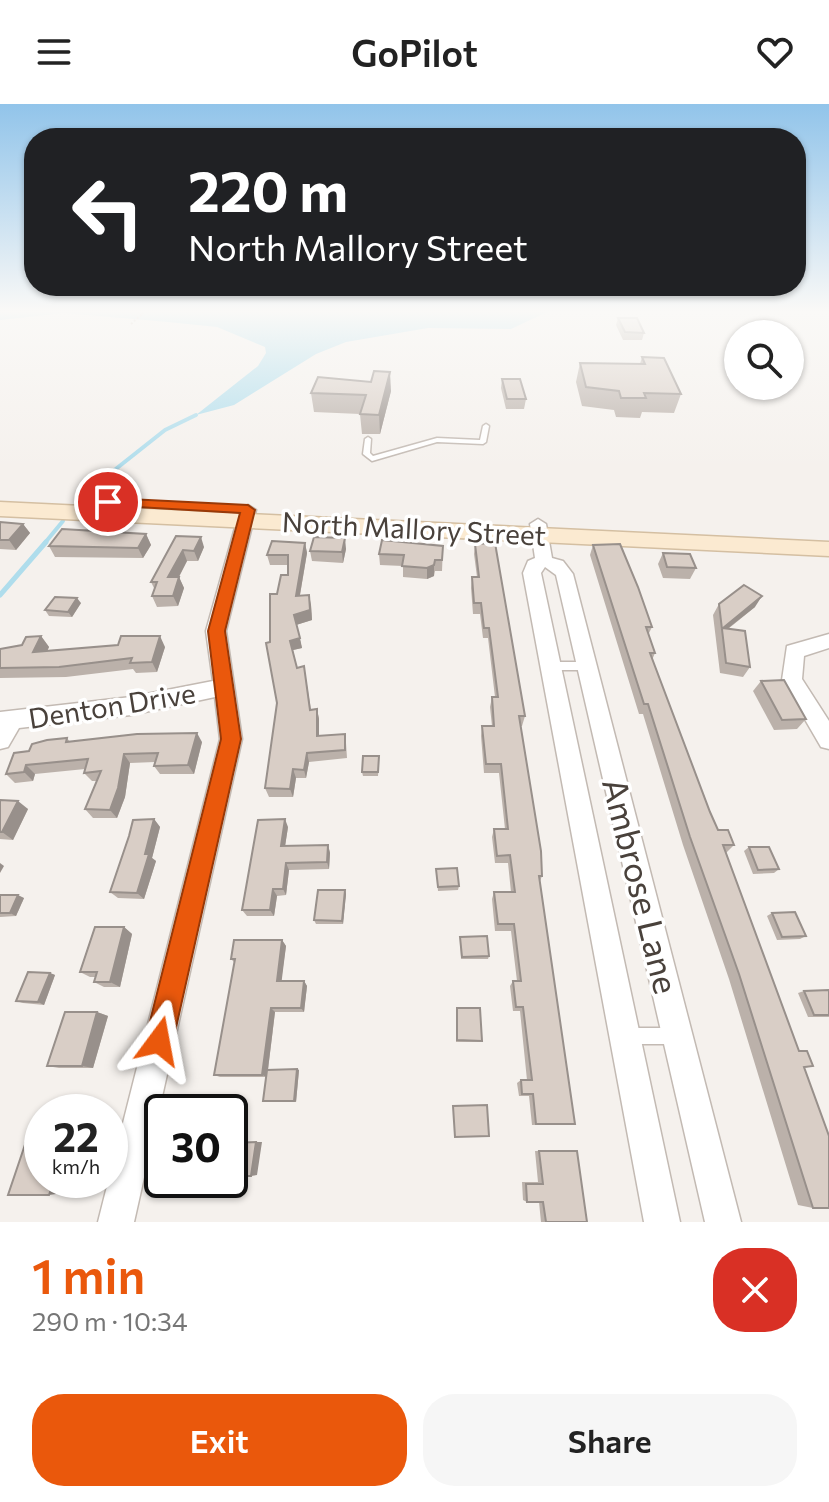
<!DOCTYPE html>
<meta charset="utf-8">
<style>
:root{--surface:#fff;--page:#f6f6f6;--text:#222;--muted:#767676;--accent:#ea580c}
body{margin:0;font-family:Commissioner,sans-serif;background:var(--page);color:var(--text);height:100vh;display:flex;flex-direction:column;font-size:30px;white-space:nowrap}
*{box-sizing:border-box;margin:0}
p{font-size:26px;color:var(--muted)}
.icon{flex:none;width:44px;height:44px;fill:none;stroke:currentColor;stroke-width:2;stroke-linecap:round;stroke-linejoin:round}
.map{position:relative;height:1118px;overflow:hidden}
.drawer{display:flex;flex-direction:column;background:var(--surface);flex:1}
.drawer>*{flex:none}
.hud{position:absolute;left:24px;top:24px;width:782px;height:168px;border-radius:32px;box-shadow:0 2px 6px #0004;background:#202124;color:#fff;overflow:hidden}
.buttons{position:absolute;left:724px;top:216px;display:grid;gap:16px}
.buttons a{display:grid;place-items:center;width:80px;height:80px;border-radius:50%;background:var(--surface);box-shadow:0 2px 6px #0004;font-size:40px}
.speed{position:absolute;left:24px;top:990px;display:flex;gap:16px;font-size:40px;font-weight:700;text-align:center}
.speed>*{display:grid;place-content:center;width:104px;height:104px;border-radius:50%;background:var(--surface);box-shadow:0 2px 6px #0004;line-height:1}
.speed small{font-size:20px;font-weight:400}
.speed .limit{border:4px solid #111;border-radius:12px;background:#fff;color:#111}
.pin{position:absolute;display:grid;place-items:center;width:68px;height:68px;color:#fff;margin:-34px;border:4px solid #fff;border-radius:50%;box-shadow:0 2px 8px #0007}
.me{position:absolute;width:88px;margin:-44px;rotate:13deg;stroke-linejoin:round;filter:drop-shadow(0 0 6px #0008)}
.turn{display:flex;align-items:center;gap:28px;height:168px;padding:0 32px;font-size:36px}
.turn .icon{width:104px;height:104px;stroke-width:2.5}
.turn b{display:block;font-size:56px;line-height:68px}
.round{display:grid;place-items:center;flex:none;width:84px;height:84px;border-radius:32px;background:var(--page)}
.head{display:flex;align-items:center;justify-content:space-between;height:136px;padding:0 32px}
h1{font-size:48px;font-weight:600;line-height:60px;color:var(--accent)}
.action{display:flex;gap:16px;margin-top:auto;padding:16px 32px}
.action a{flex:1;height:92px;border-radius:32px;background:var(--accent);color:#fff;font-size:32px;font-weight:600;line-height:92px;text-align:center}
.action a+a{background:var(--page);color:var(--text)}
header{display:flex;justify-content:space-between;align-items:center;height:104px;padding:0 32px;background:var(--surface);font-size:36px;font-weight:600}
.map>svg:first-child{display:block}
.water{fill:#afddec}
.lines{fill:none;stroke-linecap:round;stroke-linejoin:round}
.stream-far1{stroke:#afddec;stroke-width:4}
.stream{stroke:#afddec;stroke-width:5}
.service-casing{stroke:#c3bab3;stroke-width:3}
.minor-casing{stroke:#c3bab3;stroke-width:3}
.secondary-casing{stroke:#d4bfa2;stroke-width:3}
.path{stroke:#c1b1a2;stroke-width:2;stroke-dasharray:2 2;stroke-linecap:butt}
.service{fill:#fff;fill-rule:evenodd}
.minor{fill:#fff;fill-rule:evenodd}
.secondary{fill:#fbead1;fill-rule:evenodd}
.wall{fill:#bbb1aa}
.shaded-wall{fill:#98908b}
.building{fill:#d9cec6;stroke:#98908b;stroke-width:2}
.route{fill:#ea580c;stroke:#983908;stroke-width:2}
.labels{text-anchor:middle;stroke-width:7;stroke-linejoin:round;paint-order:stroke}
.street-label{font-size:28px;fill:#49413b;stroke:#fff}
.near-street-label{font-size:34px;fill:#49413b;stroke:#fff}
</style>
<header><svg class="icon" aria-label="menu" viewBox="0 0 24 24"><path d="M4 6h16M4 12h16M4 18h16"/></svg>GoPilot<svg class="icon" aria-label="heart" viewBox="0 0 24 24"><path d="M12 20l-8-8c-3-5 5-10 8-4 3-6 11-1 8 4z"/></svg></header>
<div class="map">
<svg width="829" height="1118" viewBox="0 0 829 1118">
<rect width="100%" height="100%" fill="#f5f1ed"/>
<polygon class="water" points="0,208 547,208 511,225 428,224 346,238 316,250 234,301 196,311 258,262 266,249 265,243 217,223 168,218 64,209 0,216"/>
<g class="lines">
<g class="stream-far1">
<polyline points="88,387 165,326 196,311"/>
<polyline points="44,440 63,417"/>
</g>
<polyline class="stream" points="0,491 46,438"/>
<g class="service-casing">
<g id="service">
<polygon points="486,320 489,322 486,338 483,340 437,338 372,357 363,350 365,335 368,333 371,335 370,349 373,352 437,334 480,336 483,322"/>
<polygon points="551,558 586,558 590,559 591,562 590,565 586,566 551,566 547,565 546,562 547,559"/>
<polygon points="627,924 675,924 680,927 683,932 680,937 675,940 627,940 622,937 619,932 622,927"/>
</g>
</g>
<g class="minor-casing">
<g id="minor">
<polygon points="248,401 256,406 226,527 242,635 134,1118 98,1118 220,635 215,593 131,611 19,624 8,643 0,645 0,608 131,593 213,577 206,527 240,406"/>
<polygon points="538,415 546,420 552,454 563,457 573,470 741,1118 705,1118 556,471 545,463 541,469 680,1118 644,1118 523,469 528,457 535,454 530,420"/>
<polygon points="829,530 829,544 804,552 802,575 829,617 829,645 821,643 782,576 787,542"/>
</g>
</g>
<g class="secondary-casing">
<polygon id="secondary" points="0,398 829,438 829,452 0,412"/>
</g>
<polyline class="path" points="131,220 143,209 137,208"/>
<use href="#service" class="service"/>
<use href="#minor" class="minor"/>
<use href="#secondary" class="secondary"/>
</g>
<g class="wall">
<polygon points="618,214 644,229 642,236 623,236 616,221"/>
<polygon points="642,253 681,290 674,309 642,308 640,314 616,313 614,306 582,302 576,278 580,259 640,260"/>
<polygon points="502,275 526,295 524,305 506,305 501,284"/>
<polygon points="391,287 380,330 362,330 360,310 314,308 311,289"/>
<polygon points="0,418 23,420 30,429 16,446 0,445"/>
<polygon points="146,430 151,441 143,454 55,453 49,442"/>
<polygon points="176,432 204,443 198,457 187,457 179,473 184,484 178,502 157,503 152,492 155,486 151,478"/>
<polygon points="305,439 307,449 300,491 311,501 312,516 296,521 302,544 293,546 297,564 304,562 311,606 317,605 319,615 319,632 346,639 347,654 309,658 306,674 296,674 293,693 269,693 265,684 277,599 270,538 277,490 288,471 288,461 270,461 267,451"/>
<polygon points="475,440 525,612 522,622 521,622 542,772 540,777 575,1020 532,1021 529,992 519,992 517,979 521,976 527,976 520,907 513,907 510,882 513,877 517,877 511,827 495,827 492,795 494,788 511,788 508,759 495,759 492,733 494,725 505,725 499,669 484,669 481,632 482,622 492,622 490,603 492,593 495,593 488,534 483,534 480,510 473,510 471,484 472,473 477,473 474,450"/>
<polygon points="593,441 652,523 648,531 655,549 652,556 710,708 718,726 734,741 726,749 799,947 813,962 804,964 813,1104 798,1101 729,875 683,741 643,610 639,610 590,451"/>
<polygon points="443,442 442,467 435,467 434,472 427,475 403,473 403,462 380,461 379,450"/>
<polygon points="346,445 343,459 312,457 310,447"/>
<polygon points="663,449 696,464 690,475 663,474 658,460"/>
<polygon points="81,499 72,513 49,512 45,506"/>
<polygon points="719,500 755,503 728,525 750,563 743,573 720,569 713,511"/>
<polygon points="41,532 49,543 47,547 165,543 157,568 136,569 133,565 66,573 0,574 0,545 22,541"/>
<polygon points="761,577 806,615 797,625 774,626 753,587"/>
<polygon points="67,634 70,638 202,638 194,670 160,670 154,662 155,658 130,659 125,693 117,714 93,714 85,705 97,677 92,677 84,669 85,665 35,670 33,677 15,679 6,670 29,647"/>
<polygon points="379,657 378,672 363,672 362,668"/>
<polygon points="0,696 28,705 13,736 0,735"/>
<polygon points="154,715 160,723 152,754 156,757 144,795 118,794 110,788"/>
<polygon points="288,723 285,742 328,741 330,749 329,765 289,766 286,791 277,792 274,812 247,812 242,806"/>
<polygon points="749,743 779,765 774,769 753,770 744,747"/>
<polygon points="436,765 459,782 458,786 438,787"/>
<polygon points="345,786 346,790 343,820 316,820 314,816"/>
<polygon points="0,791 24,794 16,812 0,813"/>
<polygon points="772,809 806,832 800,835 777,836 767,812"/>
<polygon points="124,823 132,830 120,883 104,883 94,878 96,873 90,873 80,868"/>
<polygon points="460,833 489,852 488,855 461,855"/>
<polygon points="282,836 286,842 281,877 304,877 307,882 304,908 275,908 268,966 297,965 299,966 296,998 266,998 263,997 266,973 220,973 214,971 235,859 231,855"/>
<polygon points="50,869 55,871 44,901 23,899 16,897"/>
<polygon points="829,886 829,913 808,913 798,889 804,887"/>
<polygon points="457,904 482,937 480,938 456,938"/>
<polygon points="97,908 108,912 93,964 59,964 47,962"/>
<polygon points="535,1047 577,1047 587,1118 541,1118 539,1098 527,1098 523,1096 522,1078 538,1078"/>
</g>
<g class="shaded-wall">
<polygon points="390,268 391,287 380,330 379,311"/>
<polygon points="23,420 30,429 16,446 9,436"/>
<polygon points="146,430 151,441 143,454 138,444"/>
<polygon points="201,433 204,443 198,457 194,447"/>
<polygon points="345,434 346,445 343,459 342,448"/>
<polygon points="305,439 307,449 298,502 296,492"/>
<polygon points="183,446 187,457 173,484 168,473"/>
<polygon points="434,461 434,472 427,475 427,464"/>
<polygon points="179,473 184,484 178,502 173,492"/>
<polygon points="309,491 311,501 312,516 296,521 294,511"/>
<polygon points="762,492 755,503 722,529 722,525"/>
<polygon points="77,494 81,499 72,513 68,508"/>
<polygon points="41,532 49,543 42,558 33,548"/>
<polygon points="160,532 165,543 157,568 152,558"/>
<polygon points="300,534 302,544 293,546 290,537"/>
<polygon points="317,605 319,615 319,641 317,632"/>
<polygon points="197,629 202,638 194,670 188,661"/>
<polygon points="307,649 309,658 306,674 304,666"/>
<polygon points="124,650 130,659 125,693 117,714 110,706"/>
<polygon points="26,661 35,670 33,677 24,668"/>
<polygon points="293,665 296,674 293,693 290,685"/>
<polygon points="18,697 28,705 13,736 2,728"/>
<polygon points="154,715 160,723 152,754 156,757 144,795 137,789 145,750"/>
<polygon points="285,715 288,723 284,749 281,742"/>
<polygon points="328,741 330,749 329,765 327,758"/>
<polygon points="0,759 4,762 0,769"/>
<polygon points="286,759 289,766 286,791 283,785"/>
<polygon points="273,785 277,792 274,812 270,806"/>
<polygon points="345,786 346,790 343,820 342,817"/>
<polygon points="18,791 24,794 16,812 10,809"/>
<polygon points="124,823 132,830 120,883 110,878"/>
<polygon points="282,836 286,842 281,882 277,877"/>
<polygon points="50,869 55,871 44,901 38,898"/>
<polygon points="304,877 307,882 304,908 301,904"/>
<polygon points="271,904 275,908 267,973 262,971"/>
<polygon points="97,908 108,912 93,964 82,962"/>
<polygon points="297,965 299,966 296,998 294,997"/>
<polygon points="238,1011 245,1012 241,1039 234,1039"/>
<polygon points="256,1038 262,1038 257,1071 251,1072"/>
<polygon points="54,1076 66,1076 63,1089 49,1091"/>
</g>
<g class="building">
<polygon points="618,214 637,214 644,229 625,228"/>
<polygon points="642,253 664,254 681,290 644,289 646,294 621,294 619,287 586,283 580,259 645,260"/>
<polygon points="374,267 390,268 379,311 360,310 366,291 311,289 318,273 371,278"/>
<polygon points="502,275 520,275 526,295 507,295"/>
<polygon points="0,418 23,420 9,436 0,436"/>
<polygon points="62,425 146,430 138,444 49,442"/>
<polygon points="176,432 201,433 194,447 183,446 168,473 179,473 173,492 152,492 157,478 151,478"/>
<polygon points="314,433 345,434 342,448 310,447"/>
<polygon points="382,436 443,442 442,456 435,456 434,461 427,464 402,462 404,451 379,450"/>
<polygon points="272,437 305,439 296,492 309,491 310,506 294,511 300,534 290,537 297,564 304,562 310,606 317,605 317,632 345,630 345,646 307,649 304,666 293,665 290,685 265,684 277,599 266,539 270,538 270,490 277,490 281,471 288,471 288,451 267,451"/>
<polygon points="495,439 525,612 519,612 541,747 542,772 539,772 575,1020 536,1020 533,990 522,990 521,976 532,976 523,903 516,903 513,877 521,877 514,820 498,820 494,788 515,788 510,751 497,752 494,725 508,725 504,688 501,660 486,660 482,622 494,622 492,593 498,593 489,524 484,524 481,499 474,499 472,473 479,473 475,440"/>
<polygon points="620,440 638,483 652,523 646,523 655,549 650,549 710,708 718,726 728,726 734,741 723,741 799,947 807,947 813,962 804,963 829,1032 829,1104 813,1104 739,870 690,733 648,600 644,600 593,441"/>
<polygon points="663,449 690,450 696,464 667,463"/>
<polygon points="744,481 762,492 723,524 745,527 750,563 726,559 719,500"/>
<polygon points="55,493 77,494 68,508 45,506"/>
<polygon points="41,532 33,548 118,541 121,532 160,532 152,558 130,559 132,554 59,563 0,564 0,545 22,541 26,533"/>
<polygon points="784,576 806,615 782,616 761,577"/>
<polygon points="197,629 188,661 154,662 158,649 124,650 118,684 110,706 85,705 101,667 84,669 88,655 26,661 24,668 6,670 14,649 29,647 32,640 47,636 67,634 66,638 137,630"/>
<polygon points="363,652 379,652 378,668 362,668"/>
<polygon points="0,696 18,697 2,728 0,728"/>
<polygon points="154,715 145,750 149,750 137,789 110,788 129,732 133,716"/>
<polygon points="285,715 281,742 328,741 327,758 286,759 283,785 273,785 270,806 242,806 258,716"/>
<polygon points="749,743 769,743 779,765 758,766"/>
<polygon points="457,764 459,782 438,783 436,765"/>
<polygon points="318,786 345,786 342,817 314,816"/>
<polygon points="0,791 18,791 10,809 0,809"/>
<polygon points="795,808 806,832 782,833 772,809"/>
<polygon points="95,823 124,823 110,878 94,878 97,868 80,868"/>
<polygon points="487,832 489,852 462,853 460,833"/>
<polygon points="234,836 282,836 277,877 304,877 301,904 271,904 262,971 214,971 235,855 231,855"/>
<polygon points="28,868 50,869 38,898 16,897"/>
<polygon points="829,886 829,911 814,911 804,887"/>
<polygon points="457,904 480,904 482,937 457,936"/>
<polygon points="65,908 97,908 82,962 47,962"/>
<polygon points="297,965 294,997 263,997 267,966"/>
<polygon points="487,1001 489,1032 455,1033 453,1002"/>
<polygon points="230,1011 238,1011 234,1039 256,1038 251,1072 230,1072"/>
<polygon points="34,1014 42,1014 42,1076 54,1076 49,1091 8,1091"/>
<polygon points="539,1047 577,1047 587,1118 546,1118 543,1098 527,1098 526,1080 543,1080"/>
<polygon points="191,1076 227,1076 226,1077"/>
</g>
<linearGradient id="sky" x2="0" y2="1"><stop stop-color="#91c4ea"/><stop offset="0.57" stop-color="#faf9f7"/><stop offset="1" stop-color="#faf9f7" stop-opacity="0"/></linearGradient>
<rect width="829" height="364" fill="url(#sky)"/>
<polygon class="route" points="108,394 248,401 255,406 225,527 241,635 173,937 169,947 159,951 149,947 145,937 221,635 208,527 240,409 103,401 101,398"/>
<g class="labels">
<g class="street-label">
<text transform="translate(414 425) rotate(3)" y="10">North Mallory Street</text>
<text transform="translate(112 602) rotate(-9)" y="10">Denton Drive</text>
</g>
<g class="near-street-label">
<text transform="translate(640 782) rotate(76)" y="12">Ambrose Lane</text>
</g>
</g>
</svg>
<div class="buttons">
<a><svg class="icon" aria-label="search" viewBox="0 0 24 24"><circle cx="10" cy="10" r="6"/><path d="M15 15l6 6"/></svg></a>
</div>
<div class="speed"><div>22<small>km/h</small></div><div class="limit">30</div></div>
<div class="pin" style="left:108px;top:398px;background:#d93025"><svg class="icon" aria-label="arrive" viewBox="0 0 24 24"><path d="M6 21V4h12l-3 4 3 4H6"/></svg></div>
<svg class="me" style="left:159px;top:937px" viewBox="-20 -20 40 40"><path d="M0-17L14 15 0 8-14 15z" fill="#ea580c" stroke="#fff" stroke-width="4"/></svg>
<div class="hud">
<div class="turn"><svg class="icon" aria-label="left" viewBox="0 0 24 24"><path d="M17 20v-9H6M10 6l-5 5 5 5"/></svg><div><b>220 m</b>North Mallory Street</div></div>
</div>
</div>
<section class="drawer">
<div class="head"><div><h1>1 min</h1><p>290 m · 10:34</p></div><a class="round" style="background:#d93025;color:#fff"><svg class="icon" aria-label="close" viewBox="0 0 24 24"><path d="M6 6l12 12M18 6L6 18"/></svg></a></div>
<div class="action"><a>Exit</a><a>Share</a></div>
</section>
